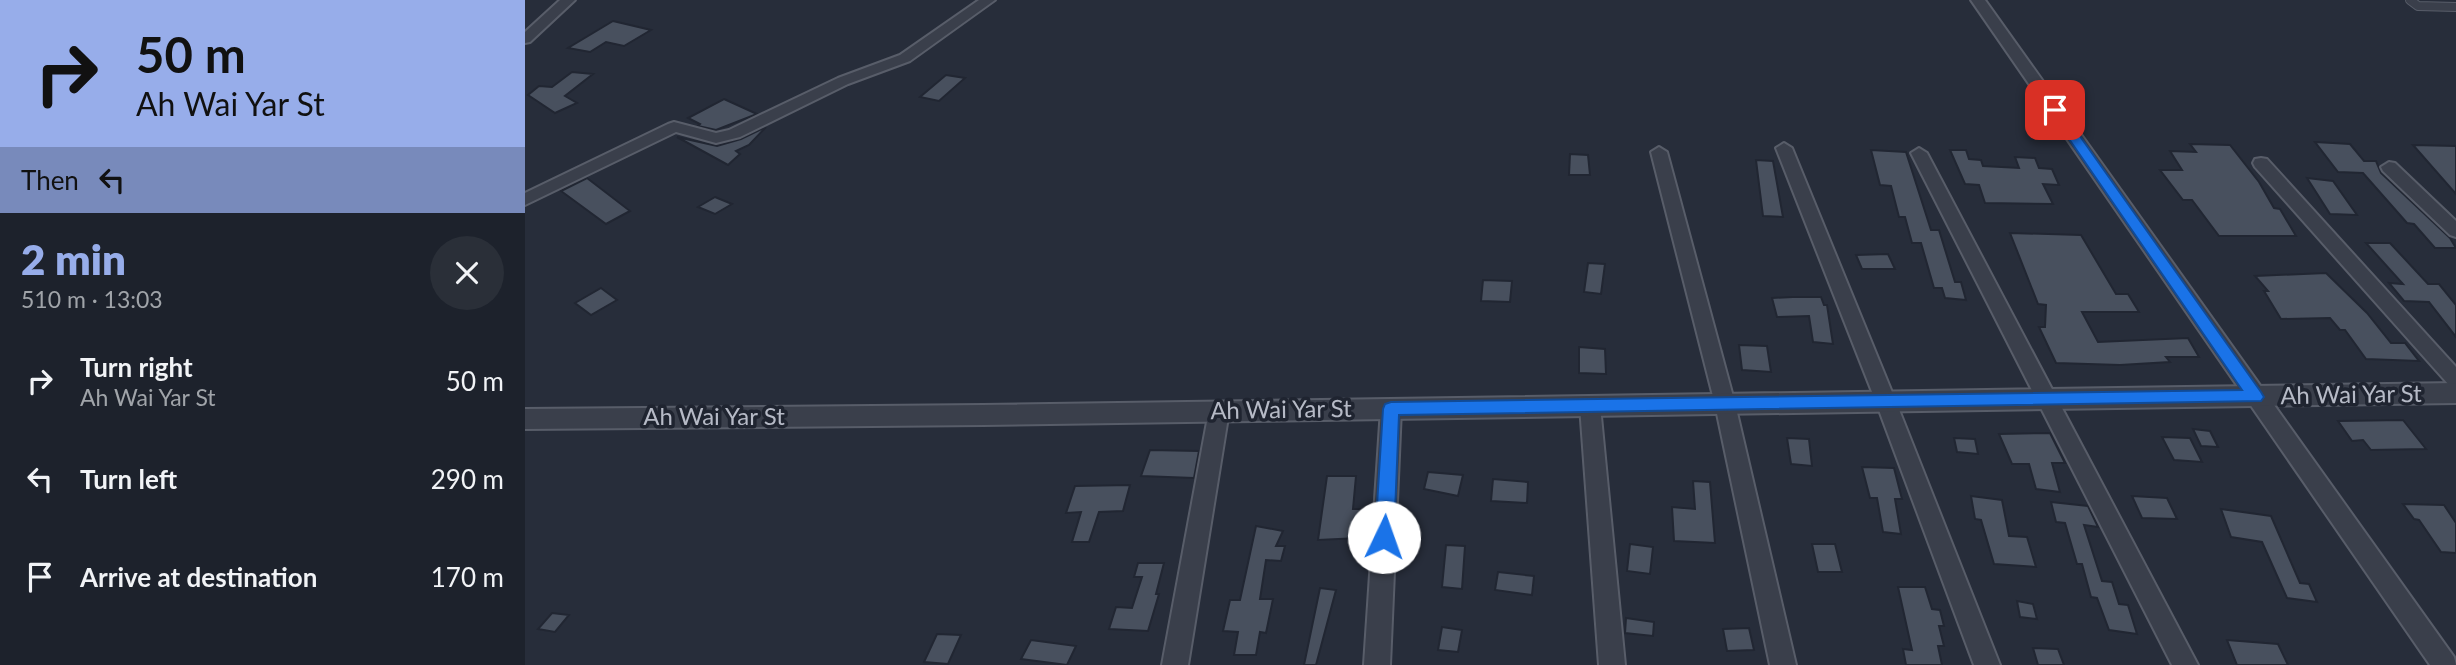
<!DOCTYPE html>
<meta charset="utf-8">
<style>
:root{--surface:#1d222c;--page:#2a2f38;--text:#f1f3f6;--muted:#a0a4a9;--accent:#97adea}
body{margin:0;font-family:Lato,sans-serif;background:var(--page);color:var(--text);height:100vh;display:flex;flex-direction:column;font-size:26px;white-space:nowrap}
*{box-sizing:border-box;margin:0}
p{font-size:23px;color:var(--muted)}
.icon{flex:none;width:38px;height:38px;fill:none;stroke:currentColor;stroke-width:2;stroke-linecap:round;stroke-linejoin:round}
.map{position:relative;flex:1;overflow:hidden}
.side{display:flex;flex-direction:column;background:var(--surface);width:525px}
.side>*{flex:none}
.guide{background:#97adea;color:#111;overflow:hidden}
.pin{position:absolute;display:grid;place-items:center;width:60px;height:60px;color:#fff;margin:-30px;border-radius:14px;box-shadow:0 4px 10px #0006}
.me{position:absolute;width:77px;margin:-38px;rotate:3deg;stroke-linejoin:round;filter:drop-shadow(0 0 5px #0008)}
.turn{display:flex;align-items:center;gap:24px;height:147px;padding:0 21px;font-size:32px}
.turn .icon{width:91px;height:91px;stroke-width:2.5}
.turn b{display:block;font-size:49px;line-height:60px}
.then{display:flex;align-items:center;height:66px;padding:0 21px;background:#0003;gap:14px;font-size:26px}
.round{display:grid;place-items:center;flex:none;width:74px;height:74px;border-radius:37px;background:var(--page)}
.head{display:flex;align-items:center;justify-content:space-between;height:119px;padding:0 21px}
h1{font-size:42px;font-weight:800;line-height:52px;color:var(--accent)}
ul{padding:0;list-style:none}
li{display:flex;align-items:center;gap:21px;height:98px;padding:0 21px}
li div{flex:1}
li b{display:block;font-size:26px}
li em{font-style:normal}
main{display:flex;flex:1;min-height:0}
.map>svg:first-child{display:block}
.building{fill:#48505e;stroke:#212632;stroke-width:2}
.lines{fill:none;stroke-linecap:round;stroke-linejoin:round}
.service-casing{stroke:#585d69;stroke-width:10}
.minor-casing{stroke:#585d69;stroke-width:4}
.tertiary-casing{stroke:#585d69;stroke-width:4}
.service{stroke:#3a3f4b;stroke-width:8}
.minor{fill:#3a3f4b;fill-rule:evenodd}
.tertiary{fill:#3a3f4b;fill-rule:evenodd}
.route{fill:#1a73e8;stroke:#114b97;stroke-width:2}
.labels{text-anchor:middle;stroke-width:7;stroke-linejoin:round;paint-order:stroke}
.street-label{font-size:24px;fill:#b6bac6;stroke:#1f2430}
</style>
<main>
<section class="side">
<div class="guide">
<div class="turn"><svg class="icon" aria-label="right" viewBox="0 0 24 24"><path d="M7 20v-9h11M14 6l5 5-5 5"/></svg><div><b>50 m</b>Ah Wai Yar St</div></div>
<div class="then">Then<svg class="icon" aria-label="left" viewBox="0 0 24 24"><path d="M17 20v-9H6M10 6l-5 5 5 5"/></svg></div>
</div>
<div class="head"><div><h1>2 min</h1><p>510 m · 13:03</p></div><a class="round"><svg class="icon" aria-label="close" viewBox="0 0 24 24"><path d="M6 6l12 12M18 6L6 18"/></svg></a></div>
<ul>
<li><svg class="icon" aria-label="right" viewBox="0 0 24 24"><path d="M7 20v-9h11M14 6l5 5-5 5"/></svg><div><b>Turn right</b><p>Ah Wai Yar St</p></div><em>50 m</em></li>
<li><svg class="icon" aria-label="left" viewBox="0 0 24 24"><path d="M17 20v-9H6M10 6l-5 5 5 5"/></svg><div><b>Turn left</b></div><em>290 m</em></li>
<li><svg class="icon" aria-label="arrive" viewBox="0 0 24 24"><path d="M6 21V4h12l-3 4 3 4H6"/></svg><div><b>Arrive at destination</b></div><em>170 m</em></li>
</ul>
</section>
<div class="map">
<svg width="1931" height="665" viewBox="0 0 1931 665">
<rect width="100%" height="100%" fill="#272d3a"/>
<g class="building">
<polygon points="88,21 126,30 99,46 81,42 65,52 43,48"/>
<polygon points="47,72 68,74 40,96 52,103 30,113 3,95 14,86 27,87"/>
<polygon points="421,75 440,78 414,101 395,97"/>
<polygon points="199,99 232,114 191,130 173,126 175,124 163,118"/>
<polygon points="241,127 224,145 211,151 215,154 203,165 152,137 192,146 216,139"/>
<polygon points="1790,142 1825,144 1839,161 1851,161 1856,173 1925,238 1931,248 1910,248 1889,224 1882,223 1838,173 1813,172"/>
<polygon points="1665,144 1705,145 1734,182 1749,208 1755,209 1771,236 1694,236 1667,200 1658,200 1635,170 1657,170 1645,151 1671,152"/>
<polygon points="1888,145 1931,146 1931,194"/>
<polygon points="1346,150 1381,152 1406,230 1414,230 1430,282 1436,282 1441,300 1420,298 1417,288 1409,288 1396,243 1387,243 1380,217 1374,217 1366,186 1355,185"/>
<polygon points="1425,150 1441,150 1444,159 1456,160 1458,166 1494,168 1490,157 1510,158 1514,168 1527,169 1534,185 1518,184 1528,204 1460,203 1454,185 1440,184"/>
<polygon points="1045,154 1063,155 1065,175 1044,175"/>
<polygon points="1231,160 1248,161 1258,217 1238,216"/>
<polygon points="62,178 105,211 81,224 36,191"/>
<polygon points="1782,178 1808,181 1832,215 1805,214"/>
<polygon points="190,197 207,204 190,214 173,207"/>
<polygon points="1485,233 1556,235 1591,294 1603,294 1614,312 1557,312 1573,342 1663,338 1674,357 1641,357 1645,362 1595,365 1531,363 1514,327 1520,327 1521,305 1513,304"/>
<polygon points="1841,243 1865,243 1903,284 1914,284 1931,305 1931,337 1904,302 1879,301 1864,283 1878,284"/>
<polygon points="1363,254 1370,269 1337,269 1331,255"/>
<polygon points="1063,263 1080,264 1076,294 1059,292"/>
<polygon points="1801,273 1842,313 1866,343 1880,343 1894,361 1841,359 1820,330 1815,330 1805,318 1756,319 1739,291 1743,291 1730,276"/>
<polygon points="958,280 987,281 985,302 956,301"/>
<polygon points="76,288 92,300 66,315 50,303"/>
<polygon points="1268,297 1296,297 1299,305 1302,305 1308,344 1288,342 1284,316 1252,317 1247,298"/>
<polygon points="1214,345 1242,346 1246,372 1217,370"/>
<polygon points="1054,347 1080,349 1081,374 1054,373"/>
<polygon points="1878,420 1901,449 1846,450 1838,440 1827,441 1813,421"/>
<polygon points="1668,429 1685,431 1693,447 1676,446"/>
<polygon points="1525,433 1540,463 1527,463 1535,492 1511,489 1504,464 1487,464 1474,434"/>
<polygon points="1637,437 1665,438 1677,462 1649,460"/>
<polygon points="1262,438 1284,439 1287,466 1266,464"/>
<polygon points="1429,438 1450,439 1453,454 1432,452"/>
<polygon points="625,450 674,451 669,478 616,476"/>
<polygon points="1337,467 1369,468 1377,499 1370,499 1376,534 1358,532 1352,498 1345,498"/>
<polygon points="903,472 938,475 933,496 899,489"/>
<polygon points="802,476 831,476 828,509 835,509 834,538 793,540"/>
<polygon points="968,479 1003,482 1002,503 966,501"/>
<polygon points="1168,481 1185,482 1190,543 1149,541 1147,507 1170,509"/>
<polygon points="605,485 598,511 574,512 564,542 547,542 556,512 541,513 550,486"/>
<polygon points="1446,496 1477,500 1484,536 1502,537 1511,567 1469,564 1456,520 1450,519"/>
<polygon points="1607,496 1642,498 1652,519 1617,518"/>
<polygon points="1526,502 1563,506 1573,527 1559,525 1577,581 1587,582 1594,604 1603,605 1612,634 1584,630 1572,598 1566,597 1557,564 1552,564 1540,523 1531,522"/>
<polygon points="1878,504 1919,505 1931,523 1931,553 1916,552 1894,520 1889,519"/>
<polygon points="1696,509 1746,516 1775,583 1784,584 1792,602 1762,598 1737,542 1706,537"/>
<polygon points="731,526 758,531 751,546 760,546 756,561 741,560 735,599 748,599 741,633 735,632 731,655 709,655 713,632 698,631 705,600 715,600"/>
<polygon points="1105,544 1128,547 1125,574 1102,571"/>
<polygon points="1287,544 1310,544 1317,572 1293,572"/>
<polygon points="921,545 940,546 937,589 917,587"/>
<polygon points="613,563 639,563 631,594 634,594 623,631 584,629 591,607 607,608 617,577 609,577"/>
<polygon points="973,572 1009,576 1007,595 970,590"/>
<polygon points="1373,587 1400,587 1407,609 1415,610 1419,626 1414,626 1419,646 1413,646 1417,665 1381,665 1378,649 1387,650"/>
<polygon points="795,588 811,590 791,665 779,665"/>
<polygon points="1492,601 1508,604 1512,619 1495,617"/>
<polygon points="27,613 44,615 30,632 13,629"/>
<polygon points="1101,618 1129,622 1128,636 1100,633"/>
<polygon points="917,627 937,630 933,652 913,650"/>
<polygon points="1224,628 1229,650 1202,651 1198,629"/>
<polygon points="412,634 436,635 423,664 399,662"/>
<polygon points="506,640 551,646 542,665 496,659"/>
<polygon points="1702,640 1753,644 1763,665 1712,665"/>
<polygon points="1508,648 1533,649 1539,665 1513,665"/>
</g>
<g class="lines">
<g class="service-casing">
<polyline id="service" points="1885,0 1893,6 1931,7"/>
</g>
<g class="minor-casing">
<g id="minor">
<polygon points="35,0 50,0 5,42 0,43 0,32"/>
<polygon points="454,0 470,0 385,61 323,84 215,137 191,143 151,132 0,205 0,193 143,124 149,122 191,133 204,130 313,78 375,55"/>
<polygon points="1446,0 1460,0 1929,657 1931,665 1905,665"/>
<polygon points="1259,143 1267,148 1371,402 1475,665 1449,665 1351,402 1251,148"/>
<polygon points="1134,147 1142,152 1210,404 1271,665 1245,665 1190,404 1126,152"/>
<polygon points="1394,148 1402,153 1673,665 1647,665 1386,153"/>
<polygon points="1736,158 1742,159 1931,367 1931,388 1924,385 1730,167 1728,163 1730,159"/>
<polygon points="1864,162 1870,163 1931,221 1931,237 1925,235 1858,171 1856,167"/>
<polygon points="1065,398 1072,400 1075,406 1100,665 1074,665 1055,406 1058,400"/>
<polygon points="866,401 873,403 876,409 865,665 839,665 856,409 859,403"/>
<polygon points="694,403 701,405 704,411 663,665 637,665 684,411 687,405"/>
</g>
</g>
<g class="tertiary-casing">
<polygon id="tertiary" points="1931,383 1931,403 458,425 0,429 0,409 458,405"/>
</g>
<use href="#service" class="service"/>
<use href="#minor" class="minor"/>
<use href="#tertiary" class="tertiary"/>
</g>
<polygon class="route" points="1530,106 1535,108 1736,392 1739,397 1736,401 874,415 869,537 866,543 859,545 853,543 850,537 858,409 860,404 866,402 1717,390 1524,110"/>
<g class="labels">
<g class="street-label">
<text transform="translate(1826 395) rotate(-1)" y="8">Ah Wai Yar St</text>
<text transform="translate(756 410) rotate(-1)" y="8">Ah Wai Yar St</text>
<text x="189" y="425">Ah Wai Yar St</text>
</g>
</g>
</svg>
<div class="pin" style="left:1530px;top:110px;background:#d93025"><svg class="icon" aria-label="arrive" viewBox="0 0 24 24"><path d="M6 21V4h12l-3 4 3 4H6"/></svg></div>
<svg class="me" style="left:859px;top:537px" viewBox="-20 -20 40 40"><circle r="19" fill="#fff"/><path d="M0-13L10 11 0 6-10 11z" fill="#1a73e8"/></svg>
</div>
</main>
